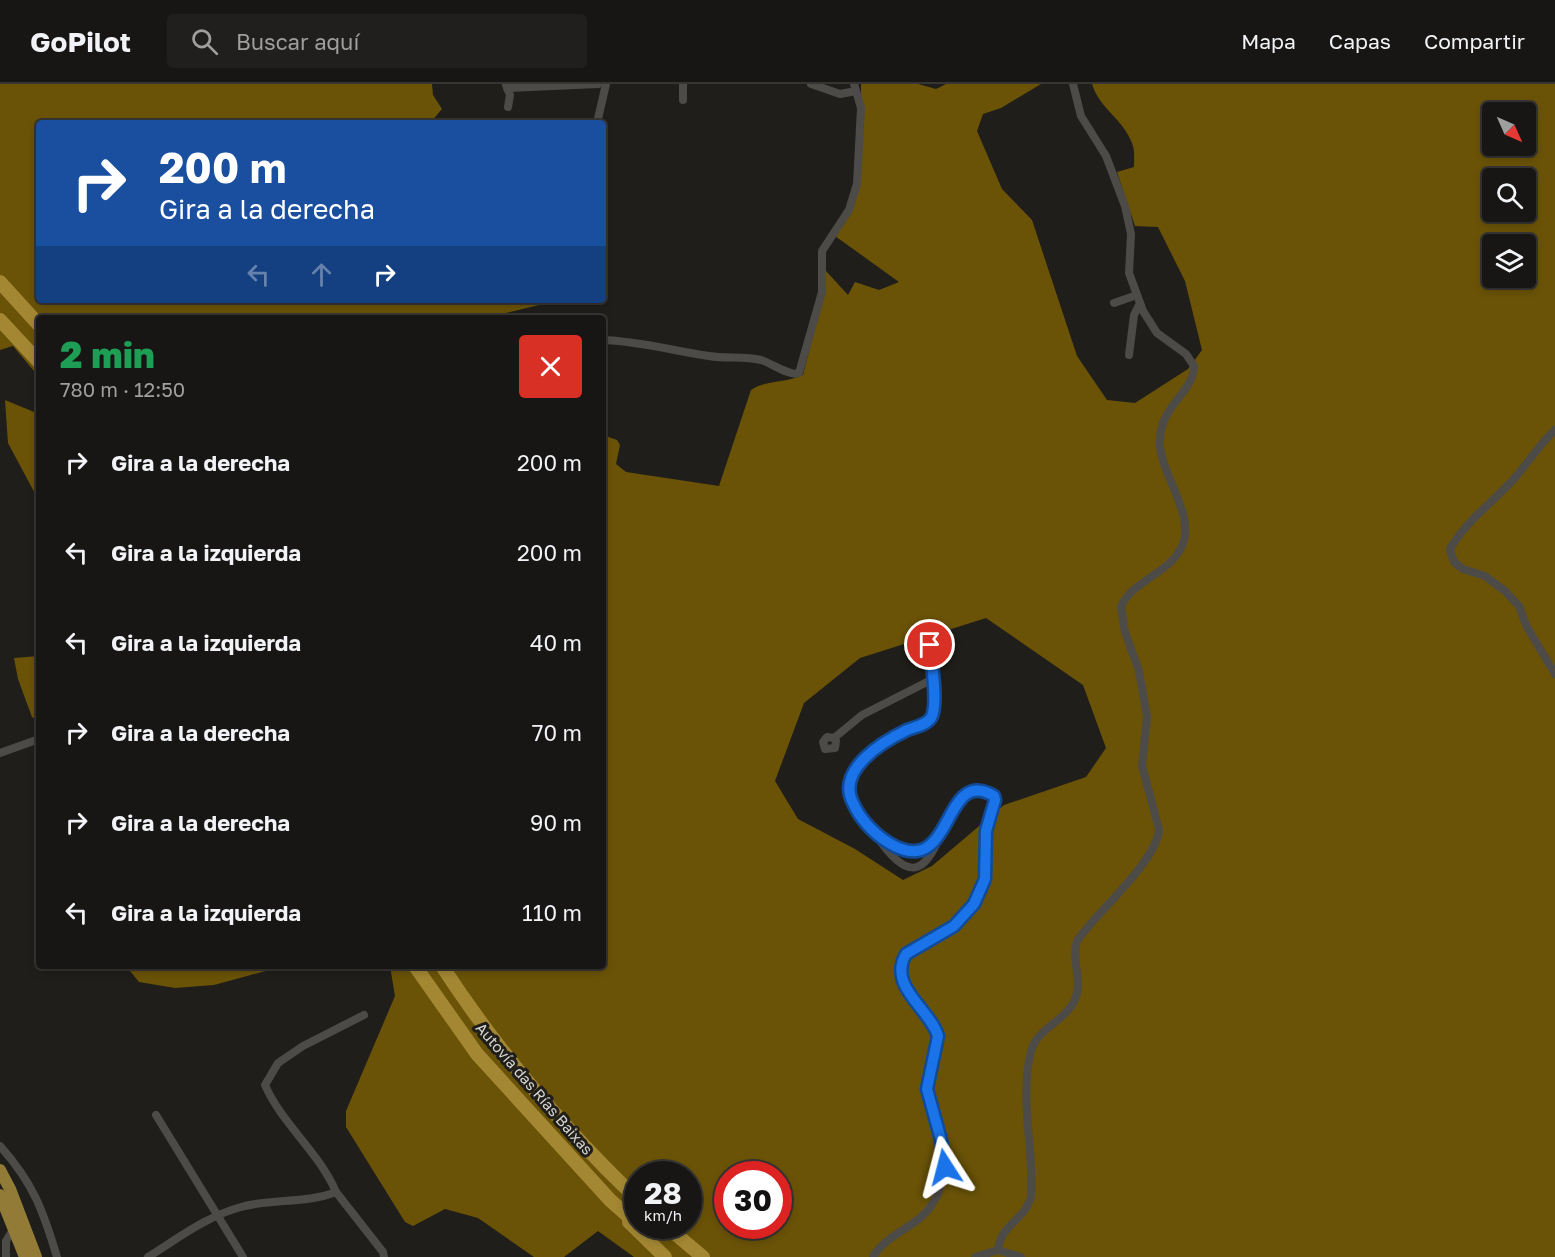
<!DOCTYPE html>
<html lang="es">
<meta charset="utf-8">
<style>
:root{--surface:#181614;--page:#211f1d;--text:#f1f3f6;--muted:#9f9fa0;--line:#363534}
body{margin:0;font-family:"Golos Text",sans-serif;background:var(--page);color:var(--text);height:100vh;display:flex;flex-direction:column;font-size:22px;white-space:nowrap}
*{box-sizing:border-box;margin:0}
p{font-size:20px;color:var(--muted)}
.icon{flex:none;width:33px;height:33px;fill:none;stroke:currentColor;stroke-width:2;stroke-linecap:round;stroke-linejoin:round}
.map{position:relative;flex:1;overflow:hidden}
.drawer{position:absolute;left:36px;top:231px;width:570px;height:654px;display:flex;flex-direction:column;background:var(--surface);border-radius:6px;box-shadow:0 3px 9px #0003,0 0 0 2px var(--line)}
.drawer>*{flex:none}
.top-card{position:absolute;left:36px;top:36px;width:570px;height:183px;border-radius:6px;box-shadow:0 3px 9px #0003,0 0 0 2px var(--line);background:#1a4fa0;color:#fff;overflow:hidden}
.needle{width:39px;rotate:135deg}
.controls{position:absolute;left:1482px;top:18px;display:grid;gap:12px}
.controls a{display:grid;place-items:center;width:54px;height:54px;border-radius:6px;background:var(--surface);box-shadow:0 3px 9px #0003,0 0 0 2px var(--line);font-size:30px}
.speed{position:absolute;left:624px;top:1077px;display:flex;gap:12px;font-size:30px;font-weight:700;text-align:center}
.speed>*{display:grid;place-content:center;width:78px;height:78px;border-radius:50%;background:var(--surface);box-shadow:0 3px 9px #0003,0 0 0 2px var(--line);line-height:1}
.speed small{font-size:15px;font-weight:400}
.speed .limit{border:9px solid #d22;background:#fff;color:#111}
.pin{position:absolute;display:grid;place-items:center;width:51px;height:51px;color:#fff;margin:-26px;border:3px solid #fff;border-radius:50%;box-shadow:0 2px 6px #0007}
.me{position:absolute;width:66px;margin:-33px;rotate:351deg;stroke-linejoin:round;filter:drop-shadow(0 0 4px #0008)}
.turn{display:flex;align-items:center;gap:21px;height:126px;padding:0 24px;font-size:27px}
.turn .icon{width:78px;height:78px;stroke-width:2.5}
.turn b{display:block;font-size:42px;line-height:51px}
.lanes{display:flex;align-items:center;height:57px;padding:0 24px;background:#0003;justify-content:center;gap:30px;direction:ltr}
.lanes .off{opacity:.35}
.round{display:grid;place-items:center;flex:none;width:63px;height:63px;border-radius:6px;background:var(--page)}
.headline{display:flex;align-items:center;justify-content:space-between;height:102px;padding:0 24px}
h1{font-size:36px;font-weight:800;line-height:45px;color:#1e9e55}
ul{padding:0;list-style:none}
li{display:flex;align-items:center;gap:18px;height:90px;padding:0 24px}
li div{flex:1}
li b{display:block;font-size:22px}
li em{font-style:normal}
header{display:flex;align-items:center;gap:36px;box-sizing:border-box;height:84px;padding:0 30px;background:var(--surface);border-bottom:2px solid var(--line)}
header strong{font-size:28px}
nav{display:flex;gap:33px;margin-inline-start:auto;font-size:21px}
.search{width:420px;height:54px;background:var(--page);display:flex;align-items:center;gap:15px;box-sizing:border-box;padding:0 21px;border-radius:6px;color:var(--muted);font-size:22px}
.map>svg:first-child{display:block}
.forest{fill:#6a5307;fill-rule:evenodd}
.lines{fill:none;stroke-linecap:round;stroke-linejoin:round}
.minor{stroke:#4d4b47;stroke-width:8}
.trunk{stroke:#927b37;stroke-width:12}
.motorway{stroke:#a38733;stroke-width:14}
.route-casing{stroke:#114b97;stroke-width:15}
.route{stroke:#1a73e8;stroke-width:10}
.labels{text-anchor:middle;stroke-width:6;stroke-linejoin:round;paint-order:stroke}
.street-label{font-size:15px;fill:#d5d4d1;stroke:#201e1a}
</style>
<header>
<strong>GoPilot</strong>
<div class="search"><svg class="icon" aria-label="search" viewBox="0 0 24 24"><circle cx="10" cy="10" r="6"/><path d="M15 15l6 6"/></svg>Buscar aquí</div>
<nav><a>Mapa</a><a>Capas</a><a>Compartir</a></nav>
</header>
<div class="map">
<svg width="1555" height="1173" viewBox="0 0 1555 1173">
<rect width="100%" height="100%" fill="#201e1a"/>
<g class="forest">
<polygon points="0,0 432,0 433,11 442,25 430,39 39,39 39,216 560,216 494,232 461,229 453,234 39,234 39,293 13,262 0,266"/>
<path d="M861 0H918L936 5 946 0H1041L1001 24 983 30 977 47 1002 105 1032 136 1077 272 1107 316 1135 319 1188 285 1202 266 1185 197 1158 143 1135 142 1117 88 1134 83C1134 75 1135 66 1132 59 1123 35 1099 24 1092 0H1555V1173H634L598 1147 564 1173H534L478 1134 445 1125 413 1142 405 1138 346 1043V1027L395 912 390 882H603V351L617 356 620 361 616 380 626 388 719 402 751 306C765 296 787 299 803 291L822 217 826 187 848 211 855 198 879 206 899 198 835 152 851 128 861 83ZM1492 28H1526V62H1492ZM1492 94H1526V128H1492ZM1492 160H1526V194H1492ZM986 534 1083 601 1106 664 1086 693 1004 721 932 782 903 796 855 765 798 735 775 697 804 619 860 574ZM638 1090H688V1142H638ZM728 1090H778V1142H728Z"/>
<polygon points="5,316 39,330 39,417 8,359"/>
<polygon points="39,572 39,637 32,633 18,595 14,574"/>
<polygon points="126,882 284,882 214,901 175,904 139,898"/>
</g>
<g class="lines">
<g class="minor">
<polyline points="811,0 840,10 856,7"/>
<polyline points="506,1 510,11 508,23"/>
<polyline points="507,4 598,0"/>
<polyline points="683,16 683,0"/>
<polyline points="597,39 606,0"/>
<polyline points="1114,219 1137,211"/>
<path d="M603 256C639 257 674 267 709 272 726 275 744 272 761 276 771 279 791 293 799 289L822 208V167L849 126 857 100 861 24 854 0"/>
<polyline points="1129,271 1134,231 1140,219"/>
<path d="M1555 346C1538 362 1528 379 1513 396 1492 419 1465 438 1450 465L1454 478 1463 485 1485 492 1505 507 1519 522 1527 543 1555 590"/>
<polyline points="834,654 836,657 835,664 825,665 823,658 827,653 834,654 862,631 933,595"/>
<polyline points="0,669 39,655"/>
<path d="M879 752C899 766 921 778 938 753"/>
<polyline points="156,1031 243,1173"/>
<path d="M0 1062C33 1099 43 1126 57 1173"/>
<polyline points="336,1108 383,1168 384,1173"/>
<path d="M998 1166C1000 1141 1025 1136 1031 1113 1034 1066 1020 1018 1030 971 1035 944 1064 939 1075 916 1083 897 1071 877 1077 857 1096 829 1158 776 1159 745L1142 682 1147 633 1139 587 1125 548 1121 523C1132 496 1170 490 1182 462 1196 432 1161 391 1160 360 1158 322 1194 309 1194 282L1186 270 1157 249 1143 227 1129 189 1131 150 1125 122 1106 72 1081 32 1073 0"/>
<polyline points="6,1173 6,1157 14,1144"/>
<path d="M148 1173C177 1155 207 1132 241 1123 272 1114 305 1120 336 1108 319 1068 282 1040 265 1001L278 979 303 962 364 931"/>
<path d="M873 1173C886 1150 916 1144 931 1122 961 1078 930 1050 927 1007 926 988 936 971 938 953 930 925 887 902 907 870L954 842 974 820 985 795V747L994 722V713C934 674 945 855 876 751 870 741 861 733 854 722 835 689 878 661 904 648 912 644 926 642 931 633 939 621 931 577 930 561"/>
<polyline points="975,1173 998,1166 1021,1173"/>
</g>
<g class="trunk">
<polyline points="0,1086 10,1105 36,1173"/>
<polyline points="0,1111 25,1173"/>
</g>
<g class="motorway">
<polyline points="0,198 39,241"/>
<polyline points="0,236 39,278"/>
<polyline points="415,882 477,970 610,1116 638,1141"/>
<path d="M442 882C498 968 564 1045 638 1116"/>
<polyline points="629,1138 665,1173"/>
<polyline points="666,1142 703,1173"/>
</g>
</g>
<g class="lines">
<g class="route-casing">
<path id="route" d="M930 561C931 577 939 621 931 634 926 641 915 643 907 646 882 658 836 686 853 719 860 735 874 750 889 759 955 799 941 680 994 712L995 716 986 747 985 795 974 820 954 842 906 870C887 902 930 925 938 952L927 1005 941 1056 945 1083"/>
</g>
<use href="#route" class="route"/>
</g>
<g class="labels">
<g class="street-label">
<text transform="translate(534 1005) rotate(49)" y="5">Autovía das Rías Baixas</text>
</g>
</g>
</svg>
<div class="controls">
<a><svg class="needle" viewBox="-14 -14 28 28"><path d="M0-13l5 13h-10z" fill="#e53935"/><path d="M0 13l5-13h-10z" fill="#9f9fa0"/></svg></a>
<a><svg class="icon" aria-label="search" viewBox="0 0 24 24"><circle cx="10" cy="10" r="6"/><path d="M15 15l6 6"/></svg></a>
<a><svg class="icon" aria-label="layers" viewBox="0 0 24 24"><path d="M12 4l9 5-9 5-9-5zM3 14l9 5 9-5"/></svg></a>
</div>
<div class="speed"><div>28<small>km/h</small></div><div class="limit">30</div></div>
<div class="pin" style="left:930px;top:561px;background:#d93025"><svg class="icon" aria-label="arrive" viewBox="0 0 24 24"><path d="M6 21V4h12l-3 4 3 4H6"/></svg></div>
<svg class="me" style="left:945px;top:1083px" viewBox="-20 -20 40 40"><path d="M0-17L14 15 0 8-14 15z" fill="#1a73e8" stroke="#fff" stroke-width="4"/></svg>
<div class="top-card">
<div class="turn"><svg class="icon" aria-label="right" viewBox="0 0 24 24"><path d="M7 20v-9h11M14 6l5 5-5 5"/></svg><div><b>200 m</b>Gira a la derecha</div></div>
<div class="lanes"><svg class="icon off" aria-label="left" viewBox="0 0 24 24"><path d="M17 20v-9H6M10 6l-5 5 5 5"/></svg><svg class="icon off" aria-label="ahead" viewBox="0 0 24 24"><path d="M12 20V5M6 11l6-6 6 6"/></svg><svg class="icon" aria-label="right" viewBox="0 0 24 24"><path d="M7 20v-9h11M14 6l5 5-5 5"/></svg></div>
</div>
<section class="drawer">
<div class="headline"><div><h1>2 min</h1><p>780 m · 12:50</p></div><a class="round" style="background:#d93025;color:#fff"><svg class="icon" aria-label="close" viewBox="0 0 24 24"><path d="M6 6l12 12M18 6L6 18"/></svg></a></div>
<ul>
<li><svg class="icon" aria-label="right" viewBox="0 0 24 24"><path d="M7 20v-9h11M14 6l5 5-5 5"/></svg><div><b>Gira a la derecha</b></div><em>200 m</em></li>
<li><svg class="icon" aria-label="left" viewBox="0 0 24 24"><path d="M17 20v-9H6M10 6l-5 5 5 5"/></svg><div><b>Gira a la izquierda</b></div><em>200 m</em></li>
<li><svg class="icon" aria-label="left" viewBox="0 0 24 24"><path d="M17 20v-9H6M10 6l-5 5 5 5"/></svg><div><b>Gira a la izquierda</b></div><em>40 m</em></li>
<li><svg class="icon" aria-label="right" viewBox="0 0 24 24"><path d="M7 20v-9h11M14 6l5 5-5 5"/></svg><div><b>Gira a la derecha</b></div><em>70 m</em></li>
<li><svg class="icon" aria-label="right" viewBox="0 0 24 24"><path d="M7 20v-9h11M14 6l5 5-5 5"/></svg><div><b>Gira a la derecha</b></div><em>90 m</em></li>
<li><svg class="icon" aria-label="left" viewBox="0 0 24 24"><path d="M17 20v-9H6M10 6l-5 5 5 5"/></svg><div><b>Gira a la izquierda</b></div><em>110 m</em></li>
</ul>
</section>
</div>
